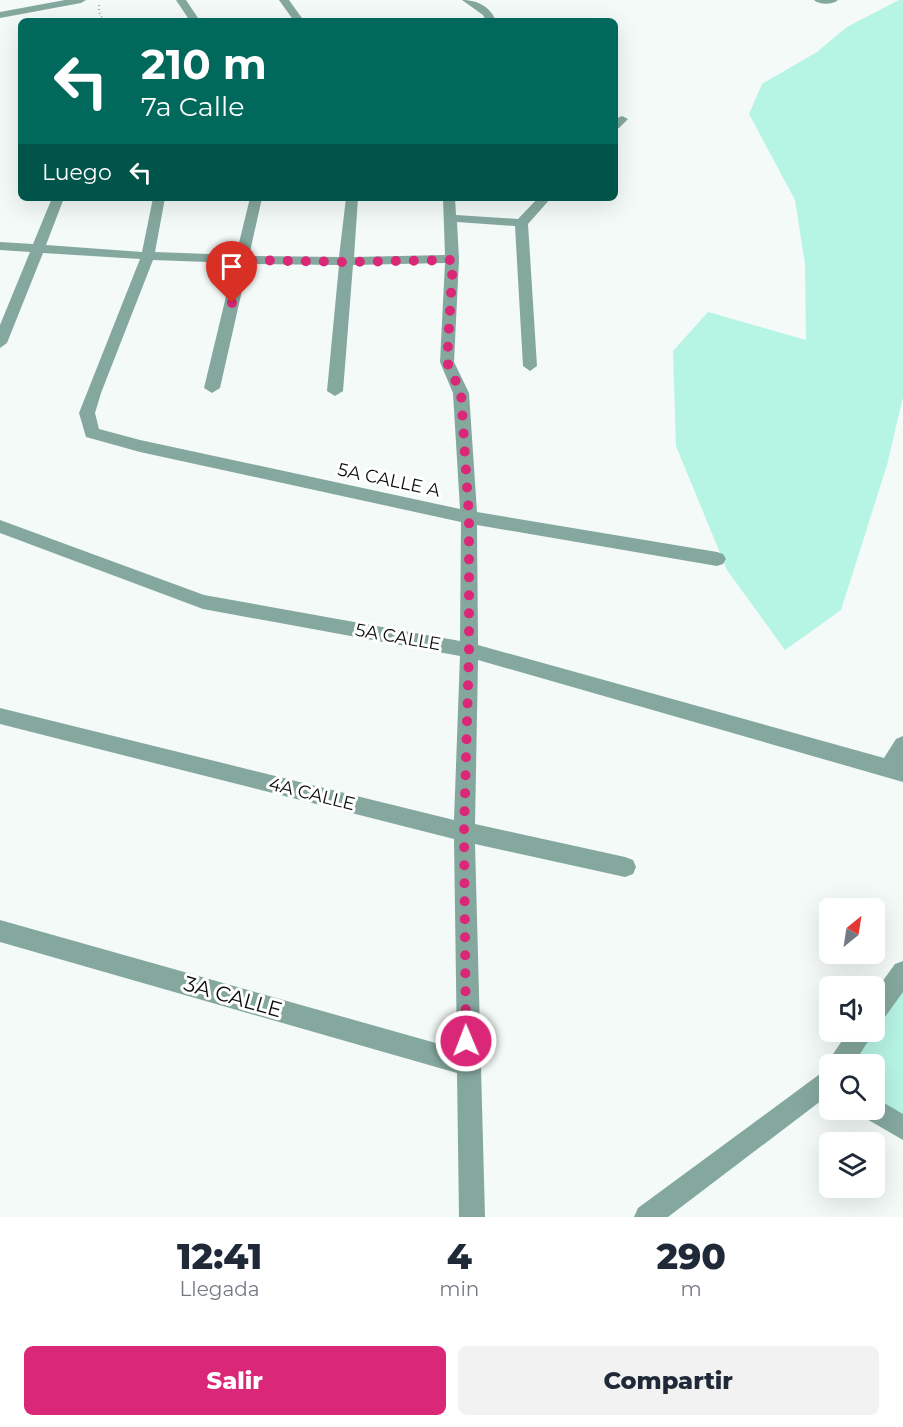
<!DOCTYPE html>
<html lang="es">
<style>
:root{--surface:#fff;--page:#f2f2f3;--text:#1f2937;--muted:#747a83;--accent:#db2777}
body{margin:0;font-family:Montserrat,sans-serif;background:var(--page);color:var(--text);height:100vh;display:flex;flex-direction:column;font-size:22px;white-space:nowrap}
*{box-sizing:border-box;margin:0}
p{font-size:20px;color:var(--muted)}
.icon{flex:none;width:33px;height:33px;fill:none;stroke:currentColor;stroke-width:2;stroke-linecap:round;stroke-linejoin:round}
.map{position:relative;height:1217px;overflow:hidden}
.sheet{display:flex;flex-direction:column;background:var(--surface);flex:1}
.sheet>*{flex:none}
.top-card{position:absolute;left:18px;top:18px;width:600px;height:183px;border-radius:9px;box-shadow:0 6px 24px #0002;background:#00695c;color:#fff;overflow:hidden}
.needle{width:39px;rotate:30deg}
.fabs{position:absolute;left:819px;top:898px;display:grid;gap:12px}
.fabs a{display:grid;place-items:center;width:66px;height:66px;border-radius:9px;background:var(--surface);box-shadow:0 6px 24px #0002;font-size:30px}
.pin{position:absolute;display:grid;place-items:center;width:51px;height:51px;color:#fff;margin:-62px -26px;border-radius:50% 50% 50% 0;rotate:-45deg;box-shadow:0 0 6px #0007}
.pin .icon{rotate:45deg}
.me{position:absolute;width:66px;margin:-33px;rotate:359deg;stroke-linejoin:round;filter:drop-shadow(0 0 4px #0008)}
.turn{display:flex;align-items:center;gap:21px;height:126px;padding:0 24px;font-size:27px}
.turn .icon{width:78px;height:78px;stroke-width:2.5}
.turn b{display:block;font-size:42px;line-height:51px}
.then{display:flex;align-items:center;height:57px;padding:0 24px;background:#0003;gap:12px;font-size:22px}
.eta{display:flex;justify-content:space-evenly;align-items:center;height:102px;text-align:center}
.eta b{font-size:36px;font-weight:800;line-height:42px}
.cta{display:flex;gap:12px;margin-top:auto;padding:12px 24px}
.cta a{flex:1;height:69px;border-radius:9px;background:var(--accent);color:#fff;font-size:24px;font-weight:800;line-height:69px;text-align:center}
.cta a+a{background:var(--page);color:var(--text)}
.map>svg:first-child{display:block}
.green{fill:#b6f4e3}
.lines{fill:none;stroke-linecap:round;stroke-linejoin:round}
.path{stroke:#a7acab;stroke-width:2;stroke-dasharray:1 3;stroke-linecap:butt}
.street{fill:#85a89e;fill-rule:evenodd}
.route{stroke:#db2777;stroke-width:10;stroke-dasharray:0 18}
.labels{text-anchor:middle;stroke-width:6;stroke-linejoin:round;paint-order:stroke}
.street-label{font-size:18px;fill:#0b0d0c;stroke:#fff}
.near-street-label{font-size:21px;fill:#0b0d0c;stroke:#fff}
</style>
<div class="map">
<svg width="903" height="1217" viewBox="0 0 903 1217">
<rect width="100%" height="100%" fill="#f3faf8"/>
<g class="green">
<polygon points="899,0 903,0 903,397 887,465 841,610 785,650 727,570 676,446 673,351 708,312 806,340 805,264 795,200 749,114 762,84 817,52 847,27"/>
<polygon points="903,972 903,1129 875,1110 874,1065 839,1065 862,1032 874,1032 875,1013"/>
</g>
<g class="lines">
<polyline class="path" points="99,5 99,12 104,21"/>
<g class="street">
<polygon points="65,0 86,0 81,3 0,18 0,12"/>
<polygon points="176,0 186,0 200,21 190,21"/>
<polygon points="279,0 289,0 304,21 294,21"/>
<path d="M462 0C477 0 490 6 496 21H486L483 15Z"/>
<path d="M814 0H838C833 5 819 5 814 0Z"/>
<polygon points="622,116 628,119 619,128 615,130 615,119"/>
<path d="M52 198H64L46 245 142 252 153 198H165L155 252 236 255 250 198H262L249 256 339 257 346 198H358L354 257 445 255 443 198H455L456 215 518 219 538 198H551L528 224 537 366 530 371 523 366 515 226 457 222 459 259 454 362 469 393 477 512 717 552 723 554 726 559 723 564 717 566 477 525 478 645 884 758 896 739 903 736V782L478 660 475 824 625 857 633 860 636 867 633 874 625 877 475 844 485 1217H459L457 1073 0 942V920L457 1049 454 839 0 724V708L454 820 460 656 203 609 0 533V520L204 595 460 641 461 522 140 452 86 437 79 413 140 259 43 253 7 343 0 348V325L30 252 0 250V242L33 244ZM153 260 234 263 204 388 212 393 220 388 248 264 339 265 327 391 335 396 343 391 353 265 445 263 440 362 453 393 460 509 140 440 99 429 95 413 101 393Z"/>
<polygon points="903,961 903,992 882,1021 874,1024 874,993 895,964"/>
<polygon points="848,1032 874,1032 853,1065 830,1065 830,1094 668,1217 634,1217 638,1208 828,1068 831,1057"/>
<polygon points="874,1097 903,1114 903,1140 865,1118 862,1110 874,1110"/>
</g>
</g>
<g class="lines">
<polyline class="route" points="232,303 242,260 346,262 453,260 447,362 461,393 469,517 469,650 464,832 466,1041"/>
</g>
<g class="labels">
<g class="street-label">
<text transform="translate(389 480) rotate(12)" y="6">5A CALLE A</text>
<text transform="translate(398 637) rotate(10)" y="6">5A CALLE</text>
<text transform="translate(312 794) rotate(14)" y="6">4A CALLE</text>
</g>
<g class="near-street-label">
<text transform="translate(233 997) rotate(16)" y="7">3A CALLE</text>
</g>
</g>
</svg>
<div class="fabs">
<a><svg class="needle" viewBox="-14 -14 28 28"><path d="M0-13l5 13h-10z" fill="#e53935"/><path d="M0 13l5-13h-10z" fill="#747a83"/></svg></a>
<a><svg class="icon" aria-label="sound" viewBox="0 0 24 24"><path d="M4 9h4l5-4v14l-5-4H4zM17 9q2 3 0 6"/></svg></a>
<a><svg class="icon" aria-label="search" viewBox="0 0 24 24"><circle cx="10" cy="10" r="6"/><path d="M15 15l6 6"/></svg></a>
<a><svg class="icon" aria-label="layers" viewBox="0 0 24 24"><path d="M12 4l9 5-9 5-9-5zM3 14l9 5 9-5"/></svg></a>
</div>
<div class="pin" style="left:232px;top:303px;background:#d93025"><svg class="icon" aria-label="arrive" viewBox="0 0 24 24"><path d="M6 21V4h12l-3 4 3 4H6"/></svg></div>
<svg class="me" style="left:466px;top:1041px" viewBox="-20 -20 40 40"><circle r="17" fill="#db2777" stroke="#fff" stroke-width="3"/><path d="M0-11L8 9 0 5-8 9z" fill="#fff"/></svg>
<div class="top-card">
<div class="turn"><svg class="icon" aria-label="left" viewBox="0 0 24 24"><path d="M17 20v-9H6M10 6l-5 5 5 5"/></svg><div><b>210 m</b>7a Calle</div></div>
<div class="then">Luego<svg class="icon" aria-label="left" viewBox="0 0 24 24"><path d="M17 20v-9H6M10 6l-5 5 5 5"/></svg></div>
</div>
</div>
<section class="sheet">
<div class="eta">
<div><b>12:41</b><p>Llegada</p></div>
<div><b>4</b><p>min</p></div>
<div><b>290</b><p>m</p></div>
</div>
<div class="cta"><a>Salir</a><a>Compartir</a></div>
</section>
